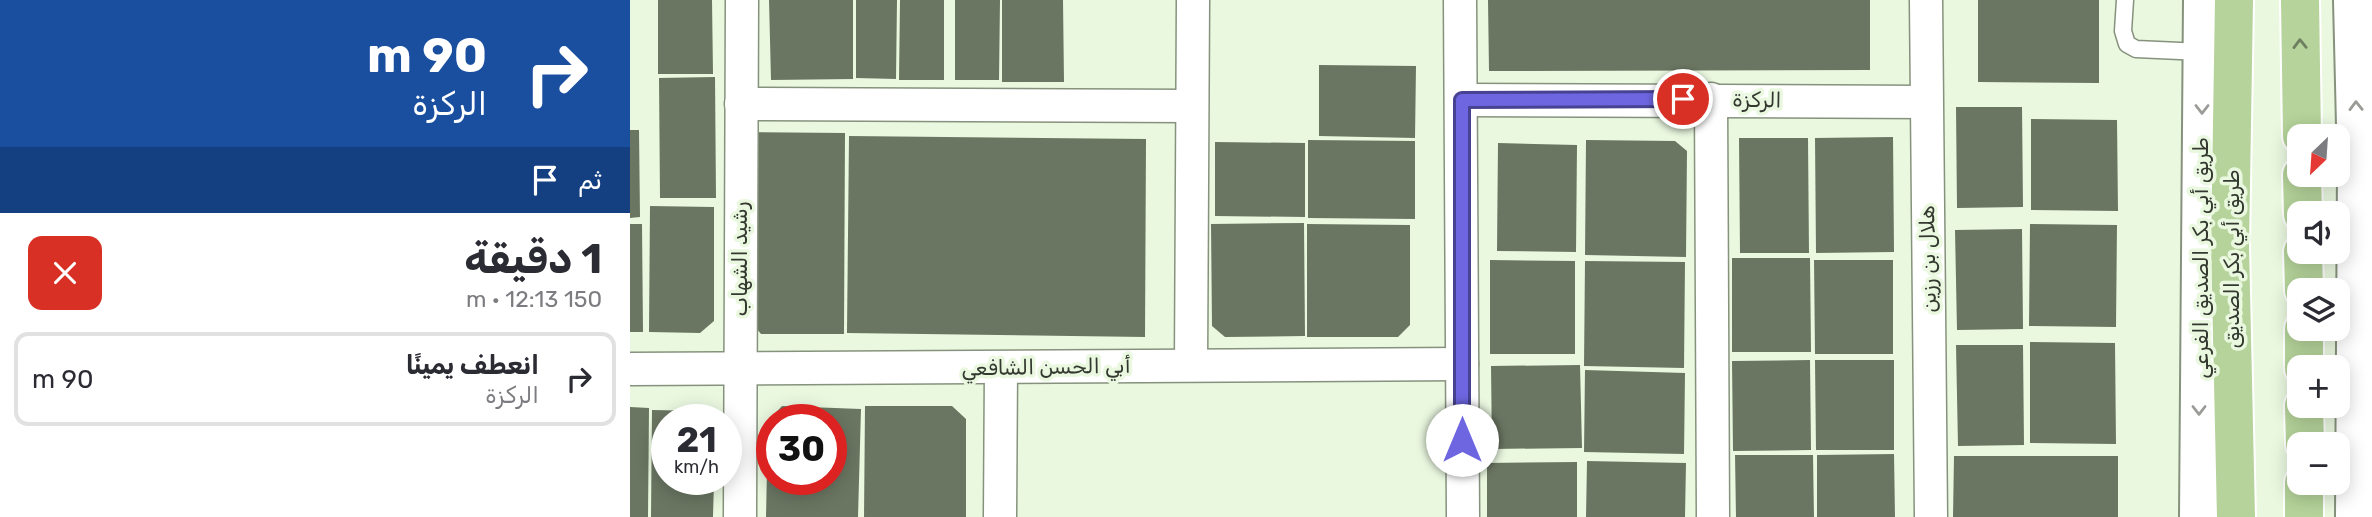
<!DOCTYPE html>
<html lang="ar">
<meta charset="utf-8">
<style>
:root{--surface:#fff;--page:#f7f7f7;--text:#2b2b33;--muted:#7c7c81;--line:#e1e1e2}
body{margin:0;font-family:Rubik,"Noto Naskh Arabic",sans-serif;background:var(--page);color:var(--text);direction:rtl;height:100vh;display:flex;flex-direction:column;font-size:26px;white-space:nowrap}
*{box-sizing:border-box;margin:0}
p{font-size:23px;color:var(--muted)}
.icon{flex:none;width:38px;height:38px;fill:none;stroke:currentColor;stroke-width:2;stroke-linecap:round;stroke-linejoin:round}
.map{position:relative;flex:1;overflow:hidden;direction:ltr}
.details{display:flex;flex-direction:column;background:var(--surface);width:630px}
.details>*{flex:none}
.guide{background:#1a4fa0;color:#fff;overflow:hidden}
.needle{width:46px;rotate:205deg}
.tools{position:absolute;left:1657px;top:124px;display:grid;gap:14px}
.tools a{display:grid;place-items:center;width:63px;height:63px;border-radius:14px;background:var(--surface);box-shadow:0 4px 18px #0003;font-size:35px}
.speed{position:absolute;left:21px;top:404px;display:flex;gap:14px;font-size:35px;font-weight:700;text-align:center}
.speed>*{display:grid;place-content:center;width:91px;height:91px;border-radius:50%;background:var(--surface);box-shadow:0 4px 18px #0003;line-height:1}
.speed small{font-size:18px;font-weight:400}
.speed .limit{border:10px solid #d22;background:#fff;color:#111}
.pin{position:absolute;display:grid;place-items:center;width:60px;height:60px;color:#fff;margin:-30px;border:4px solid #fff;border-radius:50%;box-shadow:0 2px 7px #0007}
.me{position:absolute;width:77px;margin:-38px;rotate:0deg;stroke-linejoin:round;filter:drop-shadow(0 0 5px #0008)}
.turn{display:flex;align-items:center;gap:24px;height:147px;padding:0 28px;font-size:32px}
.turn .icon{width:91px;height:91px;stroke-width:2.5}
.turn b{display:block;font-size:49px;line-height:60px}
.then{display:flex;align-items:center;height:66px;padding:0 28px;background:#0003;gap:14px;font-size:26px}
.round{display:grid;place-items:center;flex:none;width:74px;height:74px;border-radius:14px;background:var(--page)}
.headline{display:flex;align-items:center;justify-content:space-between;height:119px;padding:0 28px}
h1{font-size:42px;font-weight:700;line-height:52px}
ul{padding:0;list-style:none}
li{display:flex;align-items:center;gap:21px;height:94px;margin:0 14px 10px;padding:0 14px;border:4px solid var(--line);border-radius:14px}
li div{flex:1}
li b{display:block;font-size:26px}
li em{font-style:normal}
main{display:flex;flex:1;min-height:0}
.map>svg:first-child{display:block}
.building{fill:#6b7662;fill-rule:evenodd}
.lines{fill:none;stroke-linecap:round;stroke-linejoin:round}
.lane-casing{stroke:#86927d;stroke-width:19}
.street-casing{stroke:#86927d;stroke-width:35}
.secondary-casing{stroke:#86927d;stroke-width:42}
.primary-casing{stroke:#fff;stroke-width:42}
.lane{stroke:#fff;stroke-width:16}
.street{stroke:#fff;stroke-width:32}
.secondary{stroke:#fff;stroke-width:38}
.primary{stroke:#b5d39a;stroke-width:38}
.oneway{stroke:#6e7e60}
.oneway2{stroke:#9a9c98}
.route-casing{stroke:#474292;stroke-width:18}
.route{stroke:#6d66e0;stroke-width:12}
.labels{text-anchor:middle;stroke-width:7;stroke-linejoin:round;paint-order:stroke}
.street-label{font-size:21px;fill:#343930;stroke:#eaf8e0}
</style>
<main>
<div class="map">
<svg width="1742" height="517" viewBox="0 0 1742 517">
<rect width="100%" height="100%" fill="#eaf8e0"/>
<g class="building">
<polygon points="28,0 82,0 83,74 28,74"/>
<polygon points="139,0 223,0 223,79 141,80"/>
<polygon points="226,0 267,0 266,79 226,78"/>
<polygon points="270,0 314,0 314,80 269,80"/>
<polygon points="325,0 370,0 369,80 325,80"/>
<polygon points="372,0 433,0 434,82 372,82"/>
<polygon points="858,0 1240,0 1240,70 859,71"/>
<polygon points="1348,0 1469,0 1469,83 1348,82"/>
<polygon points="689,65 786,66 785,138 689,136"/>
<polygon points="85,77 86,198 30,198 29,78"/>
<polygon points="1326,107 1392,107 1393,207 1327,208"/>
<polygon points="1401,119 1487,120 1488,211 1401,210"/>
<polygon points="0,130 9,130 10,217 0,218"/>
<polygon points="117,132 215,133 214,334 131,334 116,316"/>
<polygon points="219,136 516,139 515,337 217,333"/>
<polygon points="1263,137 1264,252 1186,253 1185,138"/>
<polygon points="1109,138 1178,138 1179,253 1110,253"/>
<polygon points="678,140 785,141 785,219 678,218"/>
<polygon points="956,140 1045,141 1057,151 1056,257 955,255"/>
<polygon points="585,142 675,143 675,217 585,216"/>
<polygon points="868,143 947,145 946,252 867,251"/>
<polygon points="20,206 84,207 84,321 70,333 19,332"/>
<polygon points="674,223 675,336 595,337 582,326 581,224"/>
<polygon points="0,224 12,224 13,332 0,332"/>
<polygon points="677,224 780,225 780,325 768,337 677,337"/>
<polygon points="1400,224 1487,225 1486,327 1399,326"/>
<polygon points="1392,229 1393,329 1327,330 1325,230"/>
<polygon points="1102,258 1180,258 1181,352 1102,352"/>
<polygon points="860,260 945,261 945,354 860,354"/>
<polygon points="1184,260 1263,260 1263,354 1185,354"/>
<polygon points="955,261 1055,262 1054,368 954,366"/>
<polygon points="1400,342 1485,343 1486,444 1400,443"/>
<polygon points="1326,345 1393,345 1394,445 1328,446"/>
<polygon points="1180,360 1181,450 1103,451 1102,361"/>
<polygon points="1185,360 1264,360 1264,450 1186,450"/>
<polygon points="950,365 952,448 862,449 861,366"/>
<polygon points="955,370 1055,373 1054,454 954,452"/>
<path d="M152 406 231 409 228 517H136L138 421ZM142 420H201V480H142Z"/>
<polygon points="235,406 322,406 336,419 336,517 234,517"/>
<polygon points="0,407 19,408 18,517 0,517"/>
<polygon points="22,410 72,411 81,420 37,420 37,480 84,480 83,517 21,517"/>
<polygon points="1264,454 1265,517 1187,517 1187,455"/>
<polygon points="1105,455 1183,455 1184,517 1106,517"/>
<polygon points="1324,456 1488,456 1488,517 1323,517"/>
<polygon points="957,461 1056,463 1055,517 956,517"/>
<polygon points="947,462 947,517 857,517 857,463"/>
</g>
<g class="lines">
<g class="lane-casing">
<polyline id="lane" points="1495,0 1493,31 1497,44 1506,49 1572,52"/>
</g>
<g class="street-casing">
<g id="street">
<polyline points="830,0 833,517"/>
<polyline points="1296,0 1301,517"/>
<polyline points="1081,99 1083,517"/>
<polyline points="833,100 1296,102"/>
<polyline points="111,104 561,106"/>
<polyline points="561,364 563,0"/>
<polyline points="0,369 832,364"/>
<polyline points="110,517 112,0"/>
<polyline points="370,517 371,368"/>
</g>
</g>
<g class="secondary-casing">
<g id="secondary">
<polyline points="1723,0 1727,167 1725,517"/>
<polyline points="1569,517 1573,0"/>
</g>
</g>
<g class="primary-casing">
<g id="primary">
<polyline points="1604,0 1600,246 1606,517"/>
<polyline points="1670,0 1672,136"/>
<polyline points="1672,175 1673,214"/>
<polyline points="1673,252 1674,290"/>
<polyline points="1674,329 1674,368"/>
<polyline points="1674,406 1675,444"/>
<polyline points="1674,517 1674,483"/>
</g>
</g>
<use href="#lane" class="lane"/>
<use href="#street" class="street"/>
<use href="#secondary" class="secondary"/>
<use href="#primary" class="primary"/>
</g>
<defs><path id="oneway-chevron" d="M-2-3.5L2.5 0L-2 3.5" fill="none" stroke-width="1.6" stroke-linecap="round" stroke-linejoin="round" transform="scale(1.75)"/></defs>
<use class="oneway" href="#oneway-chevron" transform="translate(1670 44) rotate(-91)"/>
<g class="oneway2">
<use href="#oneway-chevron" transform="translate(1726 106) rotate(-91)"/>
<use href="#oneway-chevron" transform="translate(1572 109) rotate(90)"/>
<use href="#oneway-chevron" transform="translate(1569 410) rotate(90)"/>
</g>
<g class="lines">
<g class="route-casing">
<polyline id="route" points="832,440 832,100 1053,99"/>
</g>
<use href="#route" class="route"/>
</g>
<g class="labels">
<g class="street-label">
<text transform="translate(1127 100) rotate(1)" y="7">الركزة</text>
<text transform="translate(1571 258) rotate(-90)" y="7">طريق أبي بكر الصديق الفرعي</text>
<text transform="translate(110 259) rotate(-90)" y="7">رشيد الشهاب</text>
<text transform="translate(1298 259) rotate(-91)" y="7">هلال بن رزين</text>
<text transform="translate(1602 259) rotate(-90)" y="7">طريق أبي بكر الصديق</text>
<text transform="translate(416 367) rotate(-1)" y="7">أبي الحسن الشافعي</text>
</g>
</g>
</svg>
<div class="tools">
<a><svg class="needle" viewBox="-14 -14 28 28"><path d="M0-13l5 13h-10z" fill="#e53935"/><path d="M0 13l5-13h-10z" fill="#7c7c81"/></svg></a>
<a><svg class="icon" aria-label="sound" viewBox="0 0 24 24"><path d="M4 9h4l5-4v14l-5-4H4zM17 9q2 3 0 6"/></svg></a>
<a><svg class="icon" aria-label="layers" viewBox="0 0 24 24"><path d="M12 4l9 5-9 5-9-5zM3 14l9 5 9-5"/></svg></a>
<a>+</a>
<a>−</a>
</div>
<div class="speed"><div>21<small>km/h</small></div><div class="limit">30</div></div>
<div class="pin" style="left:1053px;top:99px;background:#d93025"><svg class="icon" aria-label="arrive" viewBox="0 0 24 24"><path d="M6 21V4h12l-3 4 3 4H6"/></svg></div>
<svg class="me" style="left:832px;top:440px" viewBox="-20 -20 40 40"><circle r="19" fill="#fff"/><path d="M0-13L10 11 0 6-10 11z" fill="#6d66e0"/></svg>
</div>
<section class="details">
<div class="guide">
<div class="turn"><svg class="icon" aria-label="right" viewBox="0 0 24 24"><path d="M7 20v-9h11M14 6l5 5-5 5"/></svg><div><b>90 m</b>الركزة</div></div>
<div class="then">ثم<svg class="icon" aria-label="arrive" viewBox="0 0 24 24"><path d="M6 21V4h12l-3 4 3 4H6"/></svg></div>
</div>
<div class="headline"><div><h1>1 دقيقة</h1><p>150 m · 12:13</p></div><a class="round" style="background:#d93025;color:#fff"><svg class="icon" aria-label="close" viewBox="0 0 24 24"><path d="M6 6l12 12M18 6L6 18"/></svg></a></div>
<ul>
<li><svg class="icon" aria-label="right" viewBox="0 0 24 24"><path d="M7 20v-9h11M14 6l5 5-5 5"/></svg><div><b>انعطف يمينًا</b><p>الركزة</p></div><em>90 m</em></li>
</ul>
</section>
</main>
